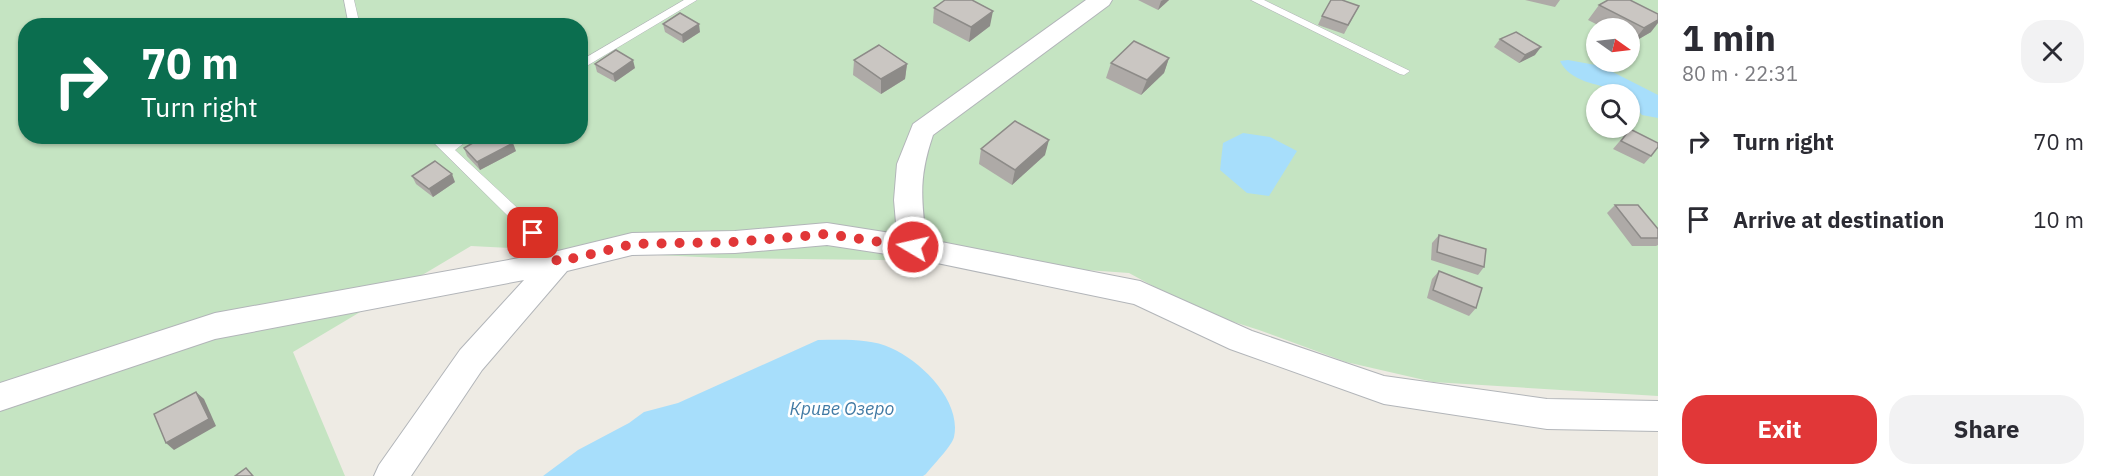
<!DOCTYPE html>
<meta charset="utf-8">
<style>
:root{--surface:#fff;--page:#f2f2f3;--text:#2b2b33;--muted:#7c7c81;--accent:#e13738}
body{margin:0;font-family:"IBM Plex Sans",sans-serif;background:var(--page);color:var(--text);height:100vh;display:flex;flex-direction:column;font-size:22px;white-space:nowrap}
*{box-sizing:border-box;margin:0}
p{font-size:20px;color:var(--muted)}
.icon{flex:none;width:33px;height:33px;fill:none;stroke:currentColor;stroke-width:2;stroke-linecap:round;stroke-linejoin:round}
.map{position:relative;flex:1;overflow:hidden}
.panel{display:flex;flex-direction:column;background:var(--surface);width:450px}
.panel>*{flex:none}
.hud{position:absolute;left:18px;top:18px;width:570px;height:126px;border-radius:24px;box-shadow:0 2px 4px #0004;background:#0b6e4f;color:#fff;overflow:hidden}
.needle{width:39px;rotate:104deg}
.buttons{position:absolute;left:1586px;top:18px;display:grid;gap:12px}
.buttons a{display:grid;place-items:center;width:54px;height:54px;border-radius:50%;background:var(--surface);box-shadow:0 2px 4px #0004;font-size:30px}
.pin{position:absolute;display:grid;place-items:center;width:51px;height:51px;color:#fff;margin:-26px;border-radius:12px;box-shadow:0 3px 9px #0006}
.me{position:absolute;width:66px;margin:-33px;rotate:279deg;stroke-linejoin:round;filter:drop-shadow(0 0 4px #0008)}
.turn{display:flex;align-items:center;gap:21px;height:126px;padding:0 24px;font-size:27px}
.turn .icon{width:78px;height:78px;stroke-width:2.5}
.turn b{display:block;font-size:42px;line-height:51px}
.round{display:grid;place-items:center;flex:none;width:63px;height:63px;border-radius:24px;background:var(--page)}
.headline{display:flex;align-items:center;justify-content:space-between;height:102px;padding:0 24px}
h1{font-size:36px;font-weight:700;line-height:45px}
.cta{display:flex;gap:12px;margin-top:auto;padding:12px 24px}
.cta a{flex:1;height:69px;border-radius:24px;background:var(--accent);color:#fff;font-size:24px;font-weight:700;line-height:69px;text-align:center}
.cta a+a{background:var(--page);color:var(--text)}
ul{padding:0;list-style:none}
li{display:flex;align-items:center;gap:18px;height:78px;padding:0 24px}
li div{flex:1}
li b{display:block;font-size:22px}
li em{font-style:normal}
main{display:flex;flex:1;min-height:0}
.map>svg:first-child{display:block}
.green{fill:#c5e4c2;fill-rule:evenodd}
.water{fill:#a7defb}
.lines{fill:none;stroke-linecap:round;stroke-linejoin:round}
.lane-casing{stroke:#b2b5b9;stroke-width:1}
.street-casing{stroke:#b2b5b9;stroke-width:2}
.lane{fill:#fff;fill-rule:evenodd}
.street{fill:#fff;fill-rule:evenodd}
.wall{fill:#aeaaa7}
.shaded-wall{fill:#8d8b88}
.building{fill:#cac6c2;stroke:#8d8b88;stroke-width:1.5}
.route{stroke:#e13738;stroke-width:10;stroke-dasharray:0 18}
.labels{text-anchor:middle;stroke-width:5;stroke-linejoin:round;paint-order:stroke}
.water-label{font-size:18px;font-style:italic;fill:#417aa4;stroke:#fff}
</style>
<main>
<div class="map">
<svg width="1658" height="476" viewBox="0 0 1658 476">
<rect width="100%" height="100%" fill="#eeebe4"/>
<path class="green" d="M0 0H1658V396L1433 382 1346 362 1259 330 1199 311 1129 273 958 261 720 258 471 246 293 352 345 476H0ZM26 26H580V136H26ZM1596 28H1629V62H1596ZM1596 94H1629V128H1596Z"/>
<g class="water">
<path d="M1568 60 1601 66 1658 95V118L1642 115 1629 101V94H1622L1617 90C1597 84 1570 82 1560 61Z"/>
<polygon points="1243,133 1270,137 1297,151 1269,196 1247,193 1220,170 1223,143"/>
<path d="M818 340C842 340 869 338 891 348 921 361 962 401 954 437 952 446 933 465 926 474L923 476H543L578 450 629 423 644 412 678 403Z"/>
</g>
<g class="lines">
<g class="lane-casing">
<g id="lane">
<polygon points="344,0 354,0 360,26 349,26"/>
<polygon points="684,0 697,0 580,70 580,61"/>
<polygon points="1251,0 1264,0 1410,71 1404,75 1400,74"/>
<polygon points="427,136 441,136 448,143 457,136 473,136 455,150 525,215 563,258 565,262 563,266 553,266 515,223"/>
</g>
</g>
<g class="street-casing">
<path id="street" d="M1086 0H1112L1109 5 933 135C919 176 921 196 926 239L1140 281 1252 331 1384 376 1547 399 1658 401V431L1547 429 1384 404 1230 349 1134 304 913 258 827 245 735 253 632 255 567 271 482 370 411 476H374L379 465 460 350 524 280 215 339 0 411V383L215 313 558 251 632 233 735 231 827 223 897 234 894 200 897 164 913 124Z"/>
</g>
<use href="#lane" class="lane"/>
<use href="#street" class="street"/>
</g>
<g class="wall">
<polygon points="1138,0 1169,0 1158,10"/>
<polygon points="1525,0 1560,0 1555,7"/>
<polygon points="1599,5 1651,32 1632,43 1629,42 1629,28 1604,28 1588,20"/>
<polygon points="1359,6 1344,34 1318,25 1322,16"/>
<polygon points="934,8 990,26 969,42 933,23"/>
<polygon points="663,24 700,32 683,43 665,32"/>
<polygon points="1500,39 1535,55 1519,63 1494,47"/>
<polygon points="1169,58 1164,73 1141,95 1106,78 1111,63"/>
<polygon points="854,60 907,64 905,79 881,94 853,75"/>
<polygon points="595,64 635,68 615,82 597,72"/>
<polygon points="1630,129 1651,156 1644,164 1613,149"/>
<polygon points="464,148 516,151 480,170 467,156"/>
<polygon points="981,149 1045,155 1012,185 979,164"/>
<polygon points="412,176 455,182 433,197 416,184"/>
<polygon points="1615,205 1658,229 1658,245 1656,246 1632,246 1607,213"/>
<polygon points="1439,235 1484,267 1478,275 1431,260 1432,243"/>
<polygon points="1439,271 1476,308 1469,316 1427,298 1432,279"/>
</g>
<g class="shaded-wall">
<polygon points="1163,0 1169,0 1158,10 1161,1"/>
<polygon points="993,11 990,26 969,42 971,27"/>
<polygon points="1658,20 1658,23 1651,32 1632,43 1644,28"/>
<polygon points="699,24 700,32 683,43 682,35"/>
<polygon points="1541,47 1535,55 1519,63 1525,55"/>
<polygon points="1169,58 1164,73 1141,95 1147,80"/>
<polygon points="633,60 635,68 615,82 613,74"/>
<polygon points="907,64 905,79 881,94 881,79"/>
<polygon points="1049,140 1045,155 1012,185 1015,170"/>
<polygon points="513,143 516,151 480,170 477,162"/>
<polygon points="452,174 455,182 433,197 429,189"/>
<polygon points="196,392 204,399 216,426 174,450 166,443"/>
</g>
<g class="building">
<polygon points="945,0 972,0 993,11 971,27 934,8"/>
<polygon points="1331,0 1342,0 1359,6 1348,25 1322,16"/>
<polygon points="1608,0 1630,0 1658,14 1658,20 1644,28 1599,5"/>
<polygon points="680,13 699,24 682,35 663,24"/>
<polygon points="1516,32 1541,47 1525,55 1500,39"/>
<polygon points="1134,41 1169,58 1147,80 1111,63"/>
<polygon points="879,45 907,64 881,79 854,60"/>
<polygon points="616,50 633,60 613,74 595,64"/>
<polygon points="1015,121 1049,140 1015,170 981,149"/>
<polygon points="1630,129 1658,143 1658,147 1651,156 1621,141"/>
<polygon points="485,136 506,136 513,143 477,162 464,148"/>
<polygon points="435,161 452,174 429,189 412,176"/>
<polygon points="1615,205 1638,205 1658,229 1658,238 1641,238"/>
<polygon points="1439,235 1486,249 1484,267 1437,252"/>
<polygon points="1439,271 1482,288 1476,308 1433,290"/>
<polygon points="196,392 209,419 166,443 154,414"/>
<polygon points="246,468 253,476 235,476"/>
</g>
<g class="lines">
<polyline class="route" points="533,233 558,262 633,244 735,242 827,234 913,247"/>
</g>
<g class="labels">
<g class="water-label">
<text x="842" y="415">Криве Озеро</text>
</g>
</g>
</svg>
<div class="buttons">
<a><svg class="needle" viewBox="-14 -14 28 28"><path d="M0-13l5 13h-10z" fill="#e53935"/><path d="M0 13l5-13h-10z" fill="#7c7c81"/></svg></a>
<a><svg class="icon" aria-label="search" viewBox="0 0 24 24"><circle cx="10" cy="10" r="6"/><path d="M15 15l6 6"/></svg></a>
</div>
<div class="pin" style="left:533px;top:233px;background:#d93025"><svg class="icon" aria-label="arrive" viewBox="0 0 24 24"><path d="M6 21V4h12l-3 4 3 4H6"/></svg></div>
<svg class="me" style="left:913px;top:247px" viewBox="-20 -20 40 40"><circle r="17" fill="#e13738" stroke="#fff" stroke-width="3"/><path d="M0-11L8 9 0 5-8 9z" fill="#fff"/></svg>
<div class="hud">
<div class="turn"><svg class="icon" aria-label="right" viewBox="0 0 24 24"><path d="M7 20v-9h11M14 6l5 5-5 5"/></svg><div><b>70 m</b>Turn right</div></div>
</div>
</div>
<section class="panel">
<div class="headline"><div><h1>1 min</h1><p>80 m · 22:31</p></div><a class="round"><svg class="icon" aria-label="close" viewBox="0 0 24 24"><path d="M6 6l12 12M18 6L6 18"/></svg></a></div>
<ul>
<li><svg class="icon" aria-label="right" viewBox="0 0 24 24"><path d="M7 20v-9h11M14 6l5 5-5 5"/></svg><div><b>Turn right</b></div><em>70 m</em></li>
<li><svg class="icon" aria-label="arrive" viewBox="0 0 24 24"><path d="M6 21V4h12l-3 4 3 4H6"/></svg><div><b>Arrive at destination</b></div><em>10 m</em></li>
</ul>
<div class="cta"><a>Exit</a><a>Share</a></div>
</section>
</main>
